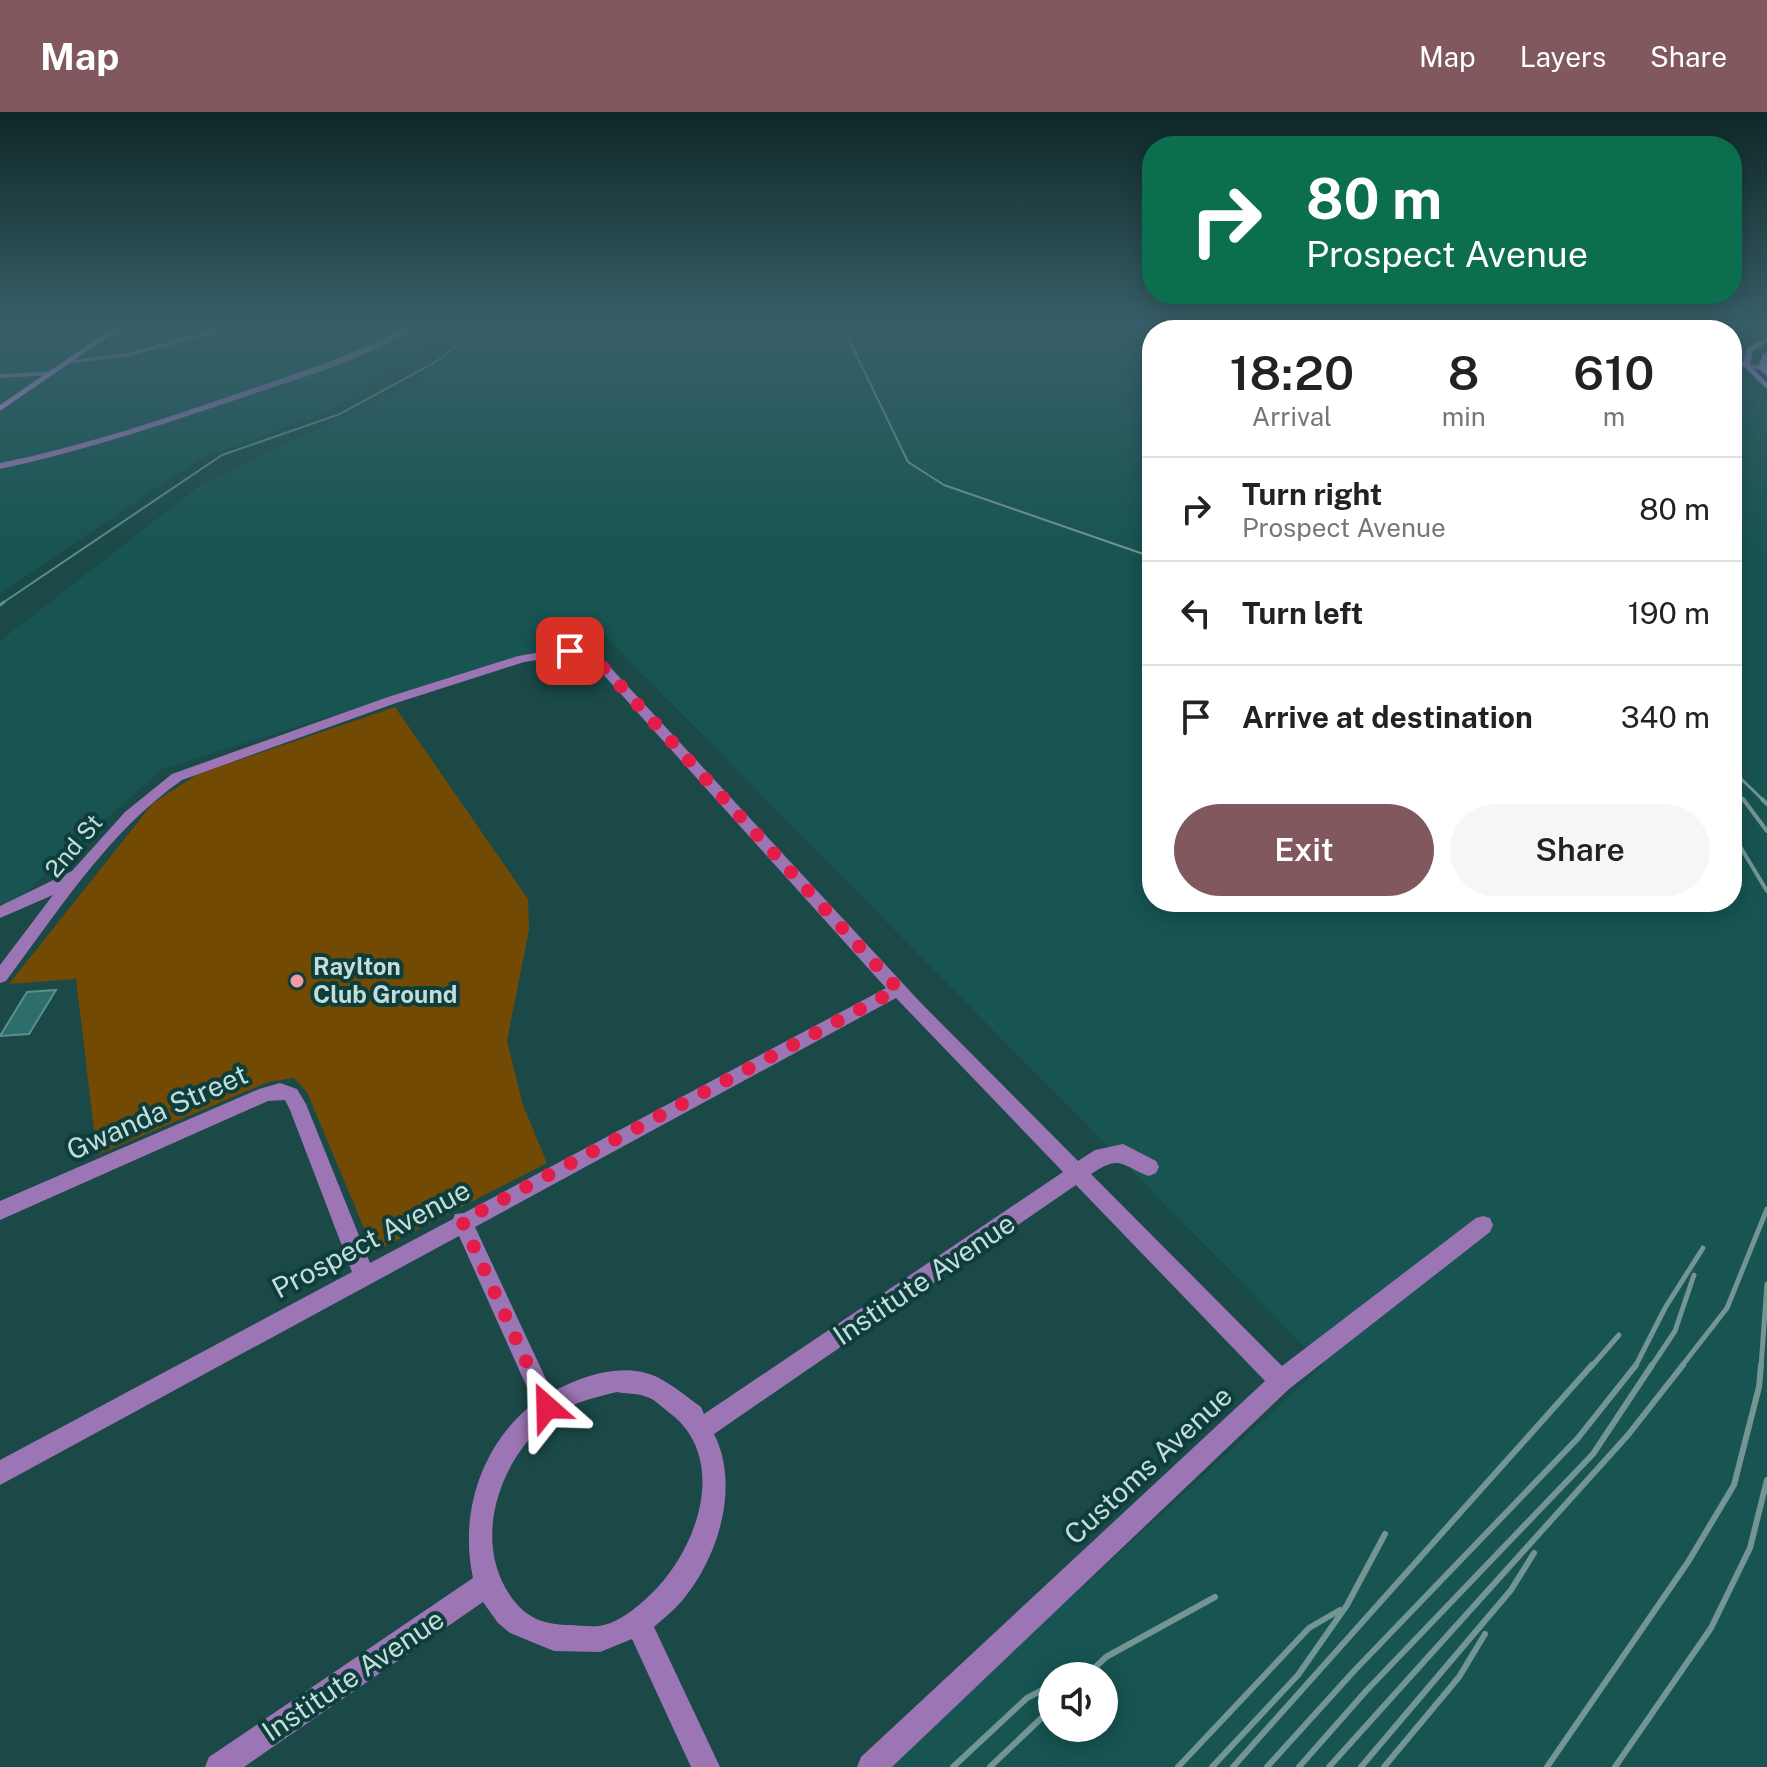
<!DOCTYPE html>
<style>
:root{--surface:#fff;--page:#f6f6f6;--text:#222;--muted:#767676;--line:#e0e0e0;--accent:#80585d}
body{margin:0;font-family:"Public Sans",sans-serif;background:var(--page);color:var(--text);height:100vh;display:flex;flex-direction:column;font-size:30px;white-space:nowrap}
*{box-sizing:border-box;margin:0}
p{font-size:26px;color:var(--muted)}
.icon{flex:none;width:44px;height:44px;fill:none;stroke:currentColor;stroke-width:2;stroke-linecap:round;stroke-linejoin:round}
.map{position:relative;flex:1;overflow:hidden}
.details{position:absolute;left:1142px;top:208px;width:600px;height:592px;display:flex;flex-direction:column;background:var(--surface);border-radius:32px;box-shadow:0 4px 20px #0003}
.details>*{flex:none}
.banner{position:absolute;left:1142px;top:24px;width:600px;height:168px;border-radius:32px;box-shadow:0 4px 20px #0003;background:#0b6e4f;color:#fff;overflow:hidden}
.controls{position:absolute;left:1038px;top:1550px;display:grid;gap:16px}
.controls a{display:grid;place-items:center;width:80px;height:80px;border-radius:50%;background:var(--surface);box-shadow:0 4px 20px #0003;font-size:40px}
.pin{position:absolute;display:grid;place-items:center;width:68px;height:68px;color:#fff;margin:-34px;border-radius:16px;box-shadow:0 4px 12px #0006}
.me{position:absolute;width:88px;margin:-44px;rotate:335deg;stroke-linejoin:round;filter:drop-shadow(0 0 6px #0008)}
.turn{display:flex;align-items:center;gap:28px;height:168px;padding:0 32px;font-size:36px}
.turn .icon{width:104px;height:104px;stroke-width:2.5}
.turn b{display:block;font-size:56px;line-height:68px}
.eta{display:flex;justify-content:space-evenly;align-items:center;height:136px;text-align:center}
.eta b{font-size:48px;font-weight:600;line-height:56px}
.cta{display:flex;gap:16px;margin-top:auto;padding:16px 32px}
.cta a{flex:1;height:92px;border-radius:48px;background:var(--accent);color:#fff;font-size:32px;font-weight:600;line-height:92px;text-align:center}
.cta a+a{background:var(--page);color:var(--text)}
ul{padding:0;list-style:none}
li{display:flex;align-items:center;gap:24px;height:104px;padding:0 32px;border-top:2px solid var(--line)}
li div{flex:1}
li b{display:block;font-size:30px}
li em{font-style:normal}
header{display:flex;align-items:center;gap:48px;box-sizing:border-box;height:112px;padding:0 40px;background:var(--accent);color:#fff}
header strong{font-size:38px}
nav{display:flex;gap:44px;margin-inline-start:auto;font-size:28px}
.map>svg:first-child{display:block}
.built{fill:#175452;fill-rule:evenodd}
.green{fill:#734a04}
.water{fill:#2d6e6c;stroke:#5a8f8d;stroke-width:2}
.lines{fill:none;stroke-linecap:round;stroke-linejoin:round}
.stream-far1{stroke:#5a8f8d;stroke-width:2}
.stream{stroke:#5a8f8d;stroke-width:3}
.street{fill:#9c75b4;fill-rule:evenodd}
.secondary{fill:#cf90f4;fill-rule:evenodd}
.rail-far4{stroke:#739694;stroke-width:2}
.rail-far3{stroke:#739694;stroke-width:3}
.rail-far2{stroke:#739694;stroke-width:4}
.rail-far1{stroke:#739694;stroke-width:5}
.rail{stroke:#739694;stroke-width:6}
.route{stroke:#e11d48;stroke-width:14;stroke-dasharray:0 25.2}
.poi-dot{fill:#f49aa5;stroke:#0d3e3c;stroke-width:3}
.labels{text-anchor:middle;stroke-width:8;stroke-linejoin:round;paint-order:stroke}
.street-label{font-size:24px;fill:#c4dcda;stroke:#0d3e3c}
.poi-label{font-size:24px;font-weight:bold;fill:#c4dcda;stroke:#0d3e3c;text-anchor:start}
.near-street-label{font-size:28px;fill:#c4dcda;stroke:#0d3e3c}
</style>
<header>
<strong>Map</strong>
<nav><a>Map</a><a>Layers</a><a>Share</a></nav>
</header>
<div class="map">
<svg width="1767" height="1655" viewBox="0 0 1767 1655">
<rect width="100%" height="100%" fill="#1a4947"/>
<g class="built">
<polygon points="0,213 461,213 329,299 200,347 0,481"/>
<path d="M491 213H1236L1240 218H1152V790H1732V254L1740 257 1767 283V1655H887L1323 1253 601 520 162 657 13 791 0 792V529L202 372 405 275ZM1052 1564H1104V1616H1052Z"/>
</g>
<polygon class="green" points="395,595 528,787 529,818 507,929 523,993 547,1051 374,1140 307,980 294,966 268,970 97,1043 76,867 9,872 153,691 198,662"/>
<polygon class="water" points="56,878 29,922 0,924 27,880"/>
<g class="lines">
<polyline class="stream-far1" points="1,492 222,343 340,302 437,249 483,213"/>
<polyline class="stream" points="0,493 4,490"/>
<g class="street">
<polygon points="232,213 245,213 126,245 71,251 67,249 126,241"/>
<path d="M408 213H417C371 246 312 262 259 280 173 309 89 338 0 357V351C85 334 166 306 248 278 303 259 358 242 408 213Z"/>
<polygon points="1631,213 1640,213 1647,218 1639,218"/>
<polygon points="1732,249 1762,254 1766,256 1762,258 1732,253"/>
<polygon points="56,259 53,263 0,266 0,262"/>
<path d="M570 535 589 540 610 555 921 891 1078 1049 1095 1038 1123 1032 1156 1049 1159 1055 1156 1061 1149 1064C1120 1053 1121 1042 1091 1062L1282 1254 1476 1106 1483 1104 1490 1106 1493 1113 1490 1120 1289 1277 892 1655H857L861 1645 1265 1269 1076 1073 714 1322C740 1373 719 1443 685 1485 677 1496 664 1506 654 1515L720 1655H691L632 1527 600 1540 554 1539 510 1521 498 1511 483 1490 244 1655H205L209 1645 473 1466C459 1402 481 1332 534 1291L459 1124 0 1373V1348L352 1160 290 998 285 988 268 989 0 1108V1089L259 977 280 971 297 977 306 992 370 1151 453 1107 455 1102 464 1101 886 876 602 561 581 545 570 543 524 550 396 591 182 668C108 720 59 798 6 869L0 871V853L53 783 0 806V794L72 759 125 700 172 662 388 585 518 544ZM896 886 1063 1060 704 1302 701 1295C687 1285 674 1274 659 1266 625 1249 584 1263 552 1280L475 1115ZM617 1280C626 1282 638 1281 647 1285 654 1287 661 1294 667 1299 731 1344 698 1438 650 1483 636 1496 619 1511 599 1514 589 1515 578 1513 569 1513 548 1513 528 1507 515 1490 467 1431 501 1338 560 1300 577 1289 597 1285 617 1280Z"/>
</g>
<g class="secondary">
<polygon points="117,213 125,213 0,299 0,293"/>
<polygon points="1767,225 1767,230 1753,239 1750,253 1767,271 1767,277 1742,253 1747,236"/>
<polygon points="1767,240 1767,264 1758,256 1763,242"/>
</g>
<g class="rail-far4">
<polyline points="842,213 908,350 944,373 1152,445"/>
<polyline points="1207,213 1210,218"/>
</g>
<g class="rail-far3">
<polyline points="1732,658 1764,689"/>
<polyline points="1732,673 1744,689"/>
</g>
<g class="rail-far2">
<polyline points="1743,687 1767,719"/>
<polyline points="1762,687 1767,692"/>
<polyline points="1732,721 1767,779"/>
</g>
<g class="rail-far1">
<polyline points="1591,1255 1619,1223"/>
<polyline points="1635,1255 1665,1196 1703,1136"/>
<polyline points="1651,1255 1675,1219 1694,1163"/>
<polyline points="1681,1255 1727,1196 1767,1097"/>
<polyline points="1761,1255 1767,1172"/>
</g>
<g class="rail">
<polyline points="1086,1564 1106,1545 1215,1485"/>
<polyline points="953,1655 1027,1586 1052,1573"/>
<polyline points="990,1655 1052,1596"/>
<polyline points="1178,1655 1309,1516 1340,1498"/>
<polyline points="1212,1655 1298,1563 1347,1493 1385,1422"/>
<polyline points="1233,1655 1592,1253"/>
<polyline points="1267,1655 1354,1559 1578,1326 1636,1253"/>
<polyline points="1299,1655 1366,1579 1593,1342 1652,1253"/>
<polyline points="1329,1655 1628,1323 1683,1253"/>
<polyline points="1361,1655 1511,1478 1534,1441"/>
<polyline points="1384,1655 1459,1565 1485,1522"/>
<polyline points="1547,1655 1688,1450 1734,1373 1759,1275 1761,1253"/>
<polyline points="1615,1655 1711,1516 1750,1436 1767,1368"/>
</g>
</g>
<linearGradient id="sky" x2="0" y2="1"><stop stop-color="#0e2827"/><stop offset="0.48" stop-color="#385f69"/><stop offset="1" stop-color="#385f69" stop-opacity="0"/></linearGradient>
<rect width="1767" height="445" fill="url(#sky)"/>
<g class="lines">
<polyline class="route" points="547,1295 462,1109 898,877 606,558 585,542 570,539"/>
</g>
<circle class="poi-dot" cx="297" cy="869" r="8"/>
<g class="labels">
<g class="street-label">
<text transform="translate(74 734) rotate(-50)" y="8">2nd St</text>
</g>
<g class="poi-label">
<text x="313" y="863">Raylton<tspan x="313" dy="28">Club Ground</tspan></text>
</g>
<g class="near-street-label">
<text transform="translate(157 1000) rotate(-24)" y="10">Gwanda Street</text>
<text transform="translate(371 1127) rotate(-28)" y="10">Prospect Avenue</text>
<text transform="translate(924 1167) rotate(-34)" y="10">Institute Avenue</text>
<text transform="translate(1148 1353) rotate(-43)" y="10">Customs Avenue</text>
<text transform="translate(353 1563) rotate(-34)" y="10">Institute Avenue</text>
</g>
</g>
</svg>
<div class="controls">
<a><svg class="icon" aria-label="sound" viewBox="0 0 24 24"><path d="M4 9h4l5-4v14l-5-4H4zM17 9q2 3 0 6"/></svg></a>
</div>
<div class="pin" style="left:570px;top:539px;background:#d93025"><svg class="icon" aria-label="arrive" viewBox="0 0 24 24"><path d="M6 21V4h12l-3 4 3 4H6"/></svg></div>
<svg class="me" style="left:547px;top:1295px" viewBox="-20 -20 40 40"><path d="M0-17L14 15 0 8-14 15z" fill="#e11d48" stroke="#fff" stroke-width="4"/></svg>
<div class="banner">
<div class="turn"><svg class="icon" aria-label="right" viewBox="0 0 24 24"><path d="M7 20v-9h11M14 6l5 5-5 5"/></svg><div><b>80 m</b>Prospect Avenue</div></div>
</div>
<section class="details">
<div class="eta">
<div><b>18:20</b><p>Arrival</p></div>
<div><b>8</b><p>min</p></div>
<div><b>610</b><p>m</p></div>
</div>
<ul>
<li><svg class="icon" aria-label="right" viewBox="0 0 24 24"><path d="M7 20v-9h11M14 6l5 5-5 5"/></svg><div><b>Turn right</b><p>Prospect Avenue</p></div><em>80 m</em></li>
<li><svg class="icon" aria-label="left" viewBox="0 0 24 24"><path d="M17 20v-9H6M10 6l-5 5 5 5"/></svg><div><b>Turn left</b></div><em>190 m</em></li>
<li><svg class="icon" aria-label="arrive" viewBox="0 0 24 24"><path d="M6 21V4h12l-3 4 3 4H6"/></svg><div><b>Arrive at destination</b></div><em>340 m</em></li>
</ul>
<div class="cta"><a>Exit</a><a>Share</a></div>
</section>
</div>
